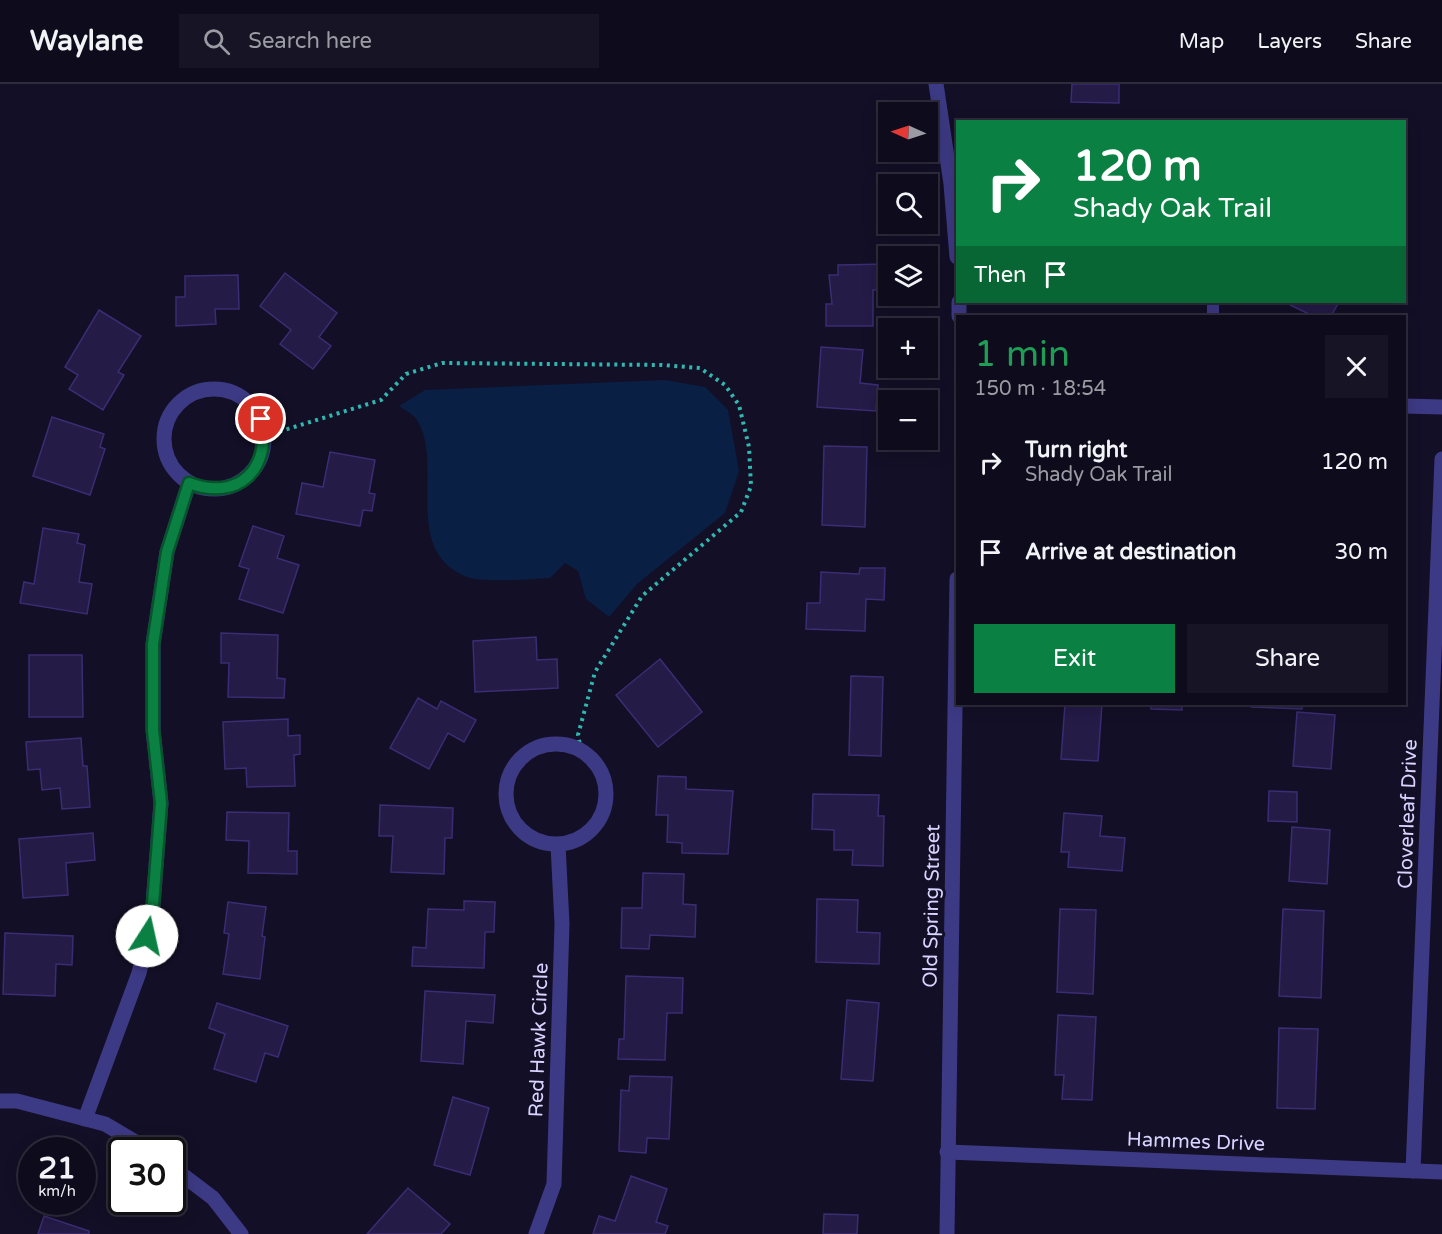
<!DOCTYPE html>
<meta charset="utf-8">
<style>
:root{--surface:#0e0b1c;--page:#171425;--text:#f1f3f6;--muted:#9b9ba3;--line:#2e2b3b;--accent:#0b8043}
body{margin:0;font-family:"Varela Round",sans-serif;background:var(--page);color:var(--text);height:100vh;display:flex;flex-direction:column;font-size:22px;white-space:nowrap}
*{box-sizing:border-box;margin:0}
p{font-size:20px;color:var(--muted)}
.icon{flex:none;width:33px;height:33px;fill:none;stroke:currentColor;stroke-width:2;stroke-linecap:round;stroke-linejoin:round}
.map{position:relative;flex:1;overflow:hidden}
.panel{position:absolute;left:956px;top:231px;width:450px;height:390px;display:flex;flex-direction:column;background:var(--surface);border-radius:0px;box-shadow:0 3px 15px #0003,0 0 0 2px var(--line)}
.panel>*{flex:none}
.banner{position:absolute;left:956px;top:36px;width:450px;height:183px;border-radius:0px;box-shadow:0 3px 15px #0003,0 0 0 2px var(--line);background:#0b8043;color:#fff;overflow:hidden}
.needle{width:39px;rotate:273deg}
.buttons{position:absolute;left:878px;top:18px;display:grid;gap:12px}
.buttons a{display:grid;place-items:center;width:60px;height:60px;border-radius:0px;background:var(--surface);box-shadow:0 3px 15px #0003,0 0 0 2px var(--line);font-size:30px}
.speed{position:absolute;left:18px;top:1053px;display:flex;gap:12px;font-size:30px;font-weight:700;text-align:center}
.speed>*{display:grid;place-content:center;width:78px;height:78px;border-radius:50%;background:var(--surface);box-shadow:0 3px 15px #0003,0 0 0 2px var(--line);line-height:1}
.speed small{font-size:15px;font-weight:400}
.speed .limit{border:3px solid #111;border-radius:9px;background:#fff;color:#111}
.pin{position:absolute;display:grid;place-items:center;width:51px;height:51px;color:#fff;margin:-26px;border:3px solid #fff;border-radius:50%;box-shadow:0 2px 6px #0007}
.me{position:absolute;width:66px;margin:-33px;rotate:10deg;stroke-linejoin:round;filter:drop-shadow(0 0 4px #0008)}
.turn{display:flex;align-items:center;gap:21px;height:126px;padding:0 18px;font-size:27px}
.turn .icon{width:78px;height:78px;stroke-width:2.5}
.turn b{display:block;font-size:42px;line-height:51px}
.then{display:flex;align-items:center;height:57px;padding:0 18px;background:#0003;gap:12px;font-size:22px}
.round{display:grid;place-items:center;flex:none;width:63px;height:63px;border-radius:0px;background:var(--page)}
.head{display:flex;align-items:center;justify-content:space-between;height:102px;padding:0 18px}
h1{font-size:36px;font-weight:600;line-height:45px;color:#1e9e55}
.button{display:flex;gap:12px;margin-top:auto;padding:12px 18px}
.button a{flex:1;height:69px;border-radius:0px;background:var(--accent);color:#fff;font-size:24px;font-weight:600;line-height:69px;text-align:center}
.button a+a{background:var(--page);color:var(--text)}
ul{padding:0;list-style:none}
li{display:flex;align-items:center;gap:18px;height:90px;padding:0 18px}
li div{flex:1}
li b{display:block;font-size:22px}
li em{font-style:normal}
header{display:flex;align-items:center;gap:36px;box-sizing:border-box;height:84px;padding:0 30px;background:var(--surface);border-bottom:2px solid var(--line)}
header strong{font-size:28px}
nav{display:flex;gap:33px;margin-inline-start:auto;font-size:21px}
.search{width:420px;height:54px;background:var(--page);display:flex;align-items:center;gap:15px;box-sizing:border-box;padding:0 21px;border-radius:0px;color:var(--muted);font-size:22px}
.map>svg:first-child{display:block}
.water{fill:#0a1f44}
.building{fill:#241b47;stroke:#3b2d73;stroke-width:1.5}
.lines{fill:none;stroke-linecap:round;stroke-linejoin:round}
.path{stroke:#2fb8b0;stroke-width:4;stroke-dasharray:3 4.5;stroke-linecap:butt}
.service{stroke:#3d3a85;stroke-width:12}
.minor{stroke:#3d3a85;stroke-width:15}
.tertiary{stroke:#3d3a85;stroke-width:15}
.route-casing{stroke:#07532c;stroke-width:15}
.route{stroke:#0b8043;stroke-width:10}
.labels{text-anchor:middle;stroke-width:6;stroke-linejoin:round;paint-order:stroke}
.street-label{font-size:20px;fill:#d9d4ff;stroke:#130f26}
</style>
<header>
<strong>Waylane</strong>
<div class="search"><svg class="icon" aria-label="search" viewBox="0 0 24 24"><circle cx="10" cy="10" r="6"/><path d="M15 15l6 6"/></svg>Search here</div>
<nav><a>Map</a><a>Layers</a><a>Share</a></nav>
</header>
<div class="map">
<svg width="1442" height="1150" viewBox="0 0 1442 1150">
<rect width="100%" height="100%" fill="#130f26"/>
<path class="water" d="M665 296 705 303 728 326 739 387 725 429 637 500 609 533 586 515 578 487 565 479 550 494C532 495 482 499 467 493 400 467 445 381 417 336 414 331 405 326 399 322L425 306Z"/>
<g class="building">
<polygon points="1072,0 1119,0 1119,19 1071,18"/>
<polygon points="886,180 886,205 873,206 873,242 826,242 826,220 832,220 829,191 838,191 838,181"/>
<polygon points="285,189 337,229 319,253 331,262 313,285 280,260 291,246 260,222"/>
<polygon points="238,191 239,225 215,225 216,240 176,242 176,213 185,213 185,192"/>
<polygon points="1284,218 1339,218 1331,232 1313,232"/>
<polygon points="99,226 141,252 118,288 124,291 103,326 69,305 78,291 65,283"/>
<polygon points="821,263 863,266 860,299 878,301 876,327 817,323"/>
<polygon points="52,333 104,350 100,363 105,365 90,411 33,392"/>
<polygon points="824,362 867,363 865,443 822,441"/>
<polygon points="330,368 375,376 369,409 375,410 372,427 363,426 360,442 296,430 302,399 323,403"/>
<polygon points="253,442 284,452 277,474 299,481 283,529 239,515 249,485 239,482"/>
<polygon points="43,444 79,450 77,459 85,461 79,498 92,500 87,530 20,519 24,498 34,500"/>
<polygon points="860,484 885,484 884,516 866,515 865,547 806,545 807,519 820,519 821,488 859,490"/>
<polygon points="221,549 278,551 277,594 285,595 284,614 228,613 229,579 221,579"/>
<polygon points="536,553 537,576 557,575 558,604 475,608 473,557"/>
<polygon points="29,571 82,571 83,633 29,633"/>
<polygon points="660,575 702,628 658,663 616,611"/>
<polygon points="851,592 883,593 881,672 849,671"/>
<polygon points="418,614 437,625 441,617 476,636 464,658 448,649 429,685 390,664"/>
<polygon points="1065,620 1102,620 1098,677 1061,675"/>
<polygon points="1151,620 1182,620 1182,626 1151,625"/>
<polygon points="1251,620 1302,620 1302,625 1251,623"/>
<polygon points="1297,628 1335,631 1331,685 1293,682"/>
<polygon points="288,635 288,652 300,651 300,670 294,671 295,702 247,703 246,684 225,685 223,638"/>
<polygon points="81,654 83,682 87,682 90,723 62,725 60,704 42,706 40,685 28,686 26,658"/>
<polygon points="658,692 686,693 686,705 733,707 728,770 682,769 682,759 667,758 668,731 656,731"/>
<polygon points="1269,707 1297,708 1297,738 1268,737"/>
<polygon points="813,710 879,711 878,732 884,732 883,782 852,781 853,766 834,766 834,746 812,745"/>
<polygon points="380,721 453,724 452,754 445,754 444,790 391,788 393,752 379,752"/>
<polygon points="227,728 289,729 288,767 297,767 297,790 248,789 249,757 226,756"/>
<polygon points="1064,729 1102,732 1100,752 1125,754 1122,787 1068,783 1069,768 1061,768"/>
<polygon points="1292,743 1330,746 1327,800 1289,797"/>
<polygon points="93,749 95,776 66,779 68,811 23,814 19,755"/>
<polygon points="643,789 684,790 683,820 696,821 695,853 650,851 649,865 621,864 622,824 642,824"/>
<polygon points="817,815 858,816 857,848 880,849 879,880 816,878"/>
<polygon points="464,817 495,818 494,848 485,848 484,884 412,882 413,863 426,864 428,825 464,826"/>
<polygon points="228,818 266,823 262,852 265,853 260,895 223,890 229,850 224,849"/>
<polygon points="1060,825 1096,826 1093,910 1057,908"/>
<polygon points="1283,825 1324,827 1321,914 1279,912"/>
<polygon points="5,849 73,852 72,881 56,880 55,912 3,910"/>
<polygon points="626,892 683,894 682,929 667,929 665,976 618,975 619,955 624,955"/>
<polygon points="425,907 495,911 493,939 466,937 463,980 421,977"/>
<polygon points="847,916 879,919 873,997 841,995"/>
<polygon points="217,919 288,942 278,973 265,969 256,998 214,985 225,950 209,944"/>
<polygon points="1058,931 1096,933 1092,1016 1062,1015 1064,991 1055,991"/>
<polygon points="1279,944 1318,945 1315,1025 1277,1024"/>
<polygon points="630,992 672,993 669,1055 647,1054 646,1069 619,1067 621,1006 629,1007"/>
<polygon points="453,1013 489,1024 470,1091 434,1081"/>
<polygon points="631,1092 667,1105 656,1138 668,1142 665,1150 593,1150 599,1132 615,1137"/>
<polygon points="408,1104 450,1140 441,1150 367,1150"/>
<polygon points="824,1130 858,1131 857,1150 823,1150"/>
<polygon points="44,1132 89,1147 89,1150 38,1150"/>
</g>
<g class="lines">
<polyline class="path" points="265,352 381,316 406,290 442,279 662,281 700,284 725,301 739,321 749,363 751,402 741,428 642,512 595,588 578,651 581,666"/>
<polyline class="service" points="1213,232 1213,218"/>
<g class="minor">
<circle cx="214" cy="355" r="50"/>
<polyline points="1404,322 1442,323"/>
<circle cx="556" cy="710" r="50"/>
<polyline points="85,1035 139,889 152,833 161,719 153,646 153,560 167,468 189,399"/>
<polyline points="947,1068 1442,1088"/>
<polyline points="1413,1087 1442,375"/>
<polyline points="536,1150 554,1100 562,840 558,761"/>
</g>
<g class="tertiary">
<polyline points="936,0 951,100 957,173"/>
<polyline points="959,218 959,232"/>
<polyline points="0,1017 17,1017 105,1040 149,1066"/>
<polyline points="172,1083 213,1114 241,1150"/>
<polyline points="947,1150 957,495"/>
</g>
</g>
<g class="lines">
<g class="route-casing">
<path id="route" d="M147 852 152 833 161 719 153 646V560L167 468 189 399C239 418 272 384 261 335"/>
</g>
<use href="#route" class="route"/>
</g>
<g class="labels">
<g class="street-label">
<text transform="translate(1407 730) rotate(-88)" y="7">Cloverleaf Drive</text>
<text transform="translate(931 822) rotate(-89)" y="7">Old Spring Street</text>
<text transform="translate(538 956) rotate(-88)" y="7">Red Hawk Circle</text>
<text transform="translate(1196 1057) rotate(2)" y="7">Hammes Drive</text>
</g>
</g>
</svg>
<div class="buttons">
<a><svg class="needle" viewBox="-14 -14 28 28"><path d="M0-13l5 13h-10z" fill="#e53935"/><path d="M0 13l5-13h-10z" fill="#9b9ba3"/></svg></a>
<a><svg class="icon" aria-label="search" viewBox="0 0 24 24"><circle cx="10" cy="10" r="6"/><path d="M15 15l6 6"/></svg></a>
<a><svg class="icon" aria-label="layers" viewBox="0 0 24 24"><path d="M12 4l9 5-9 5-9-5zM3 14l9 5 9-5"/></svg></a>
<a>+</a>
<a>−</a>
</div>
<div class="speed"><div>21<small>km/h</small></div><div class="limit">30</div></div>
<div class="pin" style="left:261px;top:335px;background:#d93025"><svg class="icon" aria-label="arrive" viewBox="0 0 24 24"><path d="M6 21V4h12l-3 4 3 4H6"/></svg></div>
<svg class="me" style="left:147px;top:852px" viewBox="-20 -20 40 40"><circle r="19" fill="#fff"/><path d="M0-13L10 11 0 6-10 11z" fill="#0b8043"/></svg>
<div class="banner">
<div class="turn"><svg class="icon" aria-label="right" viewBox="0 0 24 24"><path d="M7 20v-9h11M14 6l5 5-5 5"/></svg><div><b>120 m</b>Shady Oak Trail</div></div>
<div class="then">Then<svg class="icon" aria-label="arrive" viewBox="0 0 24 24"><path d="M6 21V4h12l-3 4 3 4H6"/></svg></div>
</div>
<section class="panel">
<div class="head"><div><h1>1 min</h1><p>150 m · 18:54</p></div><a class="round"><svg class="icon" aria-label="close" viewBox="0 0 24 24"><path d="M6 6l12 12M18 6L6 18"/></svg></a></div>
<ul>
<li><svg class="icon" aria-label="right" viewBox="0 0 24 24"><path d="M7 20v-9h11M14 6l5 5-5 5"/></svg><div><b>Turn right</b><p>Shady Oak Trail</p></div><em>120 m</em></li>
<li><svg class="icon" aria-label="arrive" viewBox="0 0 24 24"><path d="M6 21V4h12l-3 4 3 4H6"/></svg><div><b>Arrive at destination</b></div><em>30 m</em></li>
</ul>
<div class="button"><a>Exit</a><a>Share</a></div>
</section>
</div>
